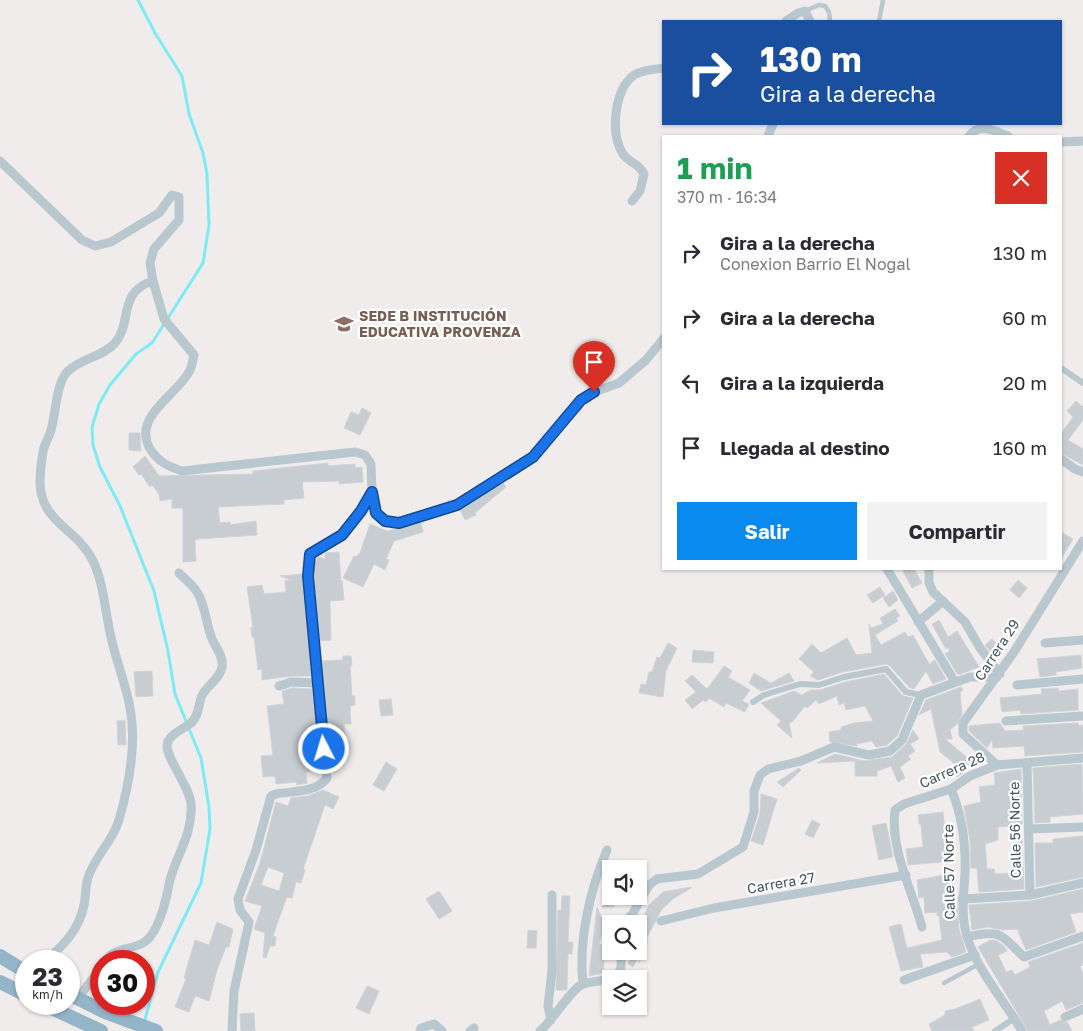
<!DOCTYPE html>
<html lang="es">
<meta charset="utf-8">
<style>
:root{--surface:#fff;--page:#f2f2f3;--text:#2b2b33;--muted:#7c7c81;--accent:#088aee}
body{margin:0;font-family:"Golos Text",sans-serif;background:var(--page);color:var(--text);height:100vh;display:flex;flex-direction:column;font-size:19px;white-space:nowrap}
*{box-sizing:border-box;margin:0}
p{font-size:16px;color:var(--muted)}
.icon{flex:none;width:28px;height:28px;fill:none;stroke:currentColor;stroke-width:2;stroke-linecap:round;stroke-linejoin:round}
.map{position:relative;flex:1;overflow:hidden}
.drawer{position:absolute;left:662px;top:135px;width:400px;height:435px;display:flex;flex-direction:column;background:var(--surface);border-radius:0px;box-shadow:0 1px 4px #0004}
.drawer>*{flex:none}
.guide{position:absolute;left:662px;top:20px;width:400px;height:105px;border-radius:0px;box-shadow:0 1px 4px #0004;background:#1a4fa0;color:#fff;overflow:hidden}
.fabs{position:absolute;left:602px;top:860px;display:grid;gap:10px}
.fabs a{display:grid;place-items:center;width:45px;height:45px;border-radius:0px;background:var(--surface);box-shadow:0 1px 4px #0004;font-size:25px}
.speed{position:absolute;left:15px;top:950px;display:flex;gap:10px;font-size:25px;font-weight:700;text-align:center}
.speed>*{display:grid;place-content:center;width:65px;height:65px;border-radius:50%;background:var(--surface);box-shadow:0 1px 4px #0004;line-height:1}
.speed small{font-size:12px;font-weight:400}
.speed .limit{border:8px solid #d22;background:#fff;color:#111}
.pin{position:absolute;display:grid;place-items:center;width:42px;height:42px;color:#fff;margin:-51px -21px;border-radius:50% 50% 50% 0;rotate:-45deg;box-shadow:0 0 5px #0007}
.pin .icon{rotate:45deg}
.me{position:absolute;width:55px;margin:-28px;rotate:355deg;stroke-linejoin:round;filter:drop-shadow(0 0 4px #0008)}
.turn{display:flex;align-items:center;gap:18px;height:105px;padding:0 15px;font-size:22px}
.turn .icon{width:65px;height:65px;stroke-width:2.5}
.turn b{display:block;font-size:35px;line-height:42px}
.round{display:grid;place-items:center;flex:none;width:52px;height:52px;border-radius:0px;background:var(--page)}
.head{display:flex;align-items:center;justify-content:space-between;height:85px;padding:0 15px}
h1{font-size:30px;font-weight:700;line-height:38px;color:#1e9e55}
.action{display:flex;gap:10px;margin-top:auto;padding:10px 15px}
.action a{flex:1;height:58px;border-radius:0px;background:var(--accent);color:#fff;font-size:20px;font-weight:700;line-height:58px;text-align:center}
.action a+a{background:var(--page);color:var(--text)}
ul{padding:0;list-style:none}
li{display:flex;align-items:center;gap:15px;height:65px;padding:0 15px}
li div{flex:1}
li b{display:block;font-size:19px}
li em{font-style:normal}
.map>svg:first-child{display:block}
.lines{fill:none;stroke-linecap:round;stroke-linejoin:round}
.stream{stroke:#7debf4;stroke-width:3}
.building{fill:#c8cdd2;stroke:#d0d3d9;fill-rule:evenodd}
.service{stroke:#b9c7ce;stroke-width:4.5}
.pedestrian{stroke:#b9c7ce;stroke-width:6}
.minor{stroke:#b9c7ce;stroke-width:9}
.trunk{stroke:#94b4c8;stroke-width:14}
.route-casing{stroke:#114b97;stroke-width:12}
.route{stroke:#1a73e8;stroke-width:9}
.labels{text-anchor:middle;stroke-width:4.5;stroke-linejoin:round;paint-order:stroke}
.education-label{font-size:14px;font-weight:bold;fill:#785e54;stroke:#fff;text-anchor:start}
.street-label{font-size:14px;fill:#43535b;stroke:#fff}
</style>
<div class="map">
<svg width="1083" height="1031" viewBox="0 0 1083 1031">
<rect width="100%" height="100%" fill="#f0ecec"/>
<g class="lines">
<polyline class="stream" points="138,0 155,33 182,76 189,114 203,153 207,174 209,225 203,263 152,343 136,354 110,385 99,404 92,427 93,445 100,467 120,506 154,591 168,651 175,694 201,758 209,807 210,829 201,883 158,972 144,1023"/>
</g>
<g class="building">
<polygon points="1076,401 1083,407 1083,420 1068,440 1083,449 1083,465 1061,453 1061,434 1073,417 1067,411"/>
<polygon points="362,408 371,413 360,435 344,428 351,412 359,415"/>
<polygon points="129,433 140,433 141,451 129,450"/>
<polygon points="145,456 159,476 253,474 253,471 328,463 328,466 355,464 355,468 362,467 363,482 339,484 339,481 302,482 304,498 284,500 284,504 218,507 220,523 230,522 230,525 256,521 257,535 198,539 195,540 196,561 183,562 183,508 172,508 172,499 160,501 159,494 152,485 150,487 141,474 139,475 133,467"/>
<polygon points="503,483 506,487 475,513 476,515 465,520 460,510"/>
<polygon points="421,523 423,532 394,541 386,559 389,560 385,570 374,564 363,587 343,578 354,556 356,557 360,553 370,524 387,531"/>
<polygon points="1061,532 1073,539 1061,559"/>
<polygon points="339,552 341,584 342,580 344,600 330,601 331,640 320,641 314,565 318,557 325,559 325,553"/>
<polygon points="902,569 914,569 922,583 912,588"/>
<polygon points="302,574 311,676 291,676 262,680 262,669 258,670 254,637 252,637 251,628 253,627 247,587 262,585 264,594 286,592 285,581 291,580 280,576"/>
<polygon points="1018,580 1027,588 1019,598 1010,590"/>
<polygon points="880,587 885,595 873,603 867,595"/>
<polygon points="893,591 898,600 889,607 883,598"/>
<polygon points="895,609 900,616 896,618 898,621 875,635 881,645 905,632 908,637 913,635 929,664 935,660 946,679 933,684 926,671 914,689 909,687 890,666 886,664 843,672 818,680 810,676 814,672 799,659 812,644 821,653 847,638 856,655 872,653 869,624 871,628 883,624 880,618"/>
<polygon points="939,620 948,637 957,631 979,667 958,675 945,654 950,651 948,648 946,649 932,624"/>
<polygon points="992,639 1001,648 995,657 985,645"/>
<polygon points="668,643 677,648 666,671 663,697 639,693 641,684 646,685 649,672 652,672 657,657 660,658"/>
<polygon points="693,650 714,652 713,663 692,662"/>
<polygon points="1081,655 1082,668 1056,672 1056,675 1040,677 1037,659"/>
<polygon points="343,656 351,656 352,666 350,666 352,696 355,696 355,705 350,706 351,724 344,724 345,744 330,744 322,661 343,660"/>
<polygon points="724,666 732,671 728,677 750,690 742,701 749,704 745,712 726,703 724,707 709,698 706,702 703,700 692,709 685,700 696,692 685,681 692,675 707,689"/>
<polygon points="152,671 153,696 136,697 134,672"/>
<polygon points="754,673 771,683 789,673 794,681 761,691 749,683"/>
<polygon points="884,674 903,696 913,698 897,736 887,745 876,747 872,741 856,744 857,746 830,742 829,732 841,730 841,727 854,723 873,721 865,706 846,710 844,703 839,705 837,696 819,704 816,700 807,708 805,706 792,722 789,723 792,738 777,725 781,721 761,703 794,691 802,695 811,690 820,690 845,682"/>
<polygon points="961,687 963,690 960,692 962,714 957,724 950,730 952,739 945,739 975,764 965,765 966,771 957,777 953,762 940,752 931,709 919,715 926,700"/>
<polygon points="292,688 312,689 320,771 306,772 307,783 296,785 297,782 276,784 275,776 263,777 261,756 273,755 267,706 284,704 282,691"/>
<polygon points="1058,688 1059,691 1078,689 1078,710 1021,714 1020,710 1002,712 1000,698 1042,694 1041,689"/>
<polygon points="391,699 393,715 381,716 379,700"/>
<polygon points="125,720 126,745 118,745 117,721"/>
<polygon points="1000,723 1005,731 1024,730 1023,726 1078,723 1079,726 1083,725 1083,752 1025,756 1024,746 993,748 992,740 987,748 969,731 969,726"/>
<polygon points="913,730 919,739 910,744 915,751 908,756 911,759 900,767 905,778 898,782 891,766 877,771 877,776 855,776 855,761 817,763 835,754 864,761 892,757 906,744"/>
<polygon points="386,762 397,769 384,791 373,785"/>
<polygon points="1082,764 1083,814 1050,817 1050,822 1035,823 1033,768"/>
<polygon points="799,768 801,770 783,787 777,782"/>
<polygon points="1021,769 1022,825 998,827 998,840 985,844 987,869 994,869 995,874 1014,873 1015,840 1022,840 1024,889 979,892 977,868 971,868 970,841 964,806 981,802 979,787 995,785 994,773"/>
<path d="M323 790 339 797 333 809 325 805 303 869 305 870 301 883 296 882 292 898 287 897 281 913 273 936 276 937 275 946H270L266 958 263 957 265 933 254 929 262 906 245 901 260 863 276 802 288 806 291 798 308 796ZM268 867 284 873 279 891 261 885Z"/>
<polygon points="761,794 777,799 763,845 751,841 760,814"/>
<polygon points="943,812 947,853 952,852 952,861 908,865 906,849 923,847 921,824 919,824 918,815"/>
<polygon points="812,820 820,824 813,838 805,834"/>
<polygon points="886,823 893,857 879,860 872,826"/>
<polygon points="1083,836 1083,877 1036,887 1035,843 1053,843 1053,839"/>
<polygon points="950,874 953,898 955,898 957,902 959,929 966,952 952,957 947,952 920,954 923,967 901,971 889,927 901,924 907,948 942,940 939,915 937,916 937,912 925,913 924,897 919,898 917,880"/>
<polygon points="604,878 611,878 614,907 602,907"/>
<polygon points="691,887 691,888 673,899 662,909 646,939 648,940 639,963 639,956 633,967 628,964 632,951 639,951 639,926 649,905 663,892"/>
<polygon points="1083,889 1083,912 1070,914 1076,932 1026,950 1017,929 1003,930 987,927 972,930 969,905 1031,901"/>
<polygon points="439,891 452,911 439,919 426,899"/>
<polygon points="562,896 570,896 568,942 573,942 572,954 568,954 567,990 556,990 558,910 561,911"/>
<polygon points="597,907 605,925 599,944 605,945 603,973 589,976"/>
<polygon points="217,922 233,929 229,947 226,947 217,970 209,1001 195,996 189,1012 175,1007 186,979 184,978 195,940 209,945"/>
<polygon points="528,930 537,931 536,948 527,948"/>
<polygon points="990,940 997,941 1005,947 1007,951 998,955 1006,972 1012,970 1015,975 1030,967 1028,962 1083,943 1083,965 1080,966 1083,974 1083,1003 1066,1010 1062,1001 1044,1011 1050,1025 1060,1020 1068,1023 1072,1031 1028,1031 978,947"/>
<polygon points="367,986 379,991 369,1014 356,1008"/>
<polygon points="980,999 989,1020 972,1027 974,1031 932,1031 929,1024 945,1015 945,1011 955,1009"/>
<polygon points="254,1013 255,1031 241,1031 240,1014"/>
</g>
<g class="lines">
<g class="service">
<polyline points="805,11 819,5 825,6 829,12 830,21"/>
<polyline points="879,21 883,0"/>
<polyline points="944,983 979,964"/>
</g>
<g class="pedestrian">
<polyline points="1061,368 1083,383"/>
<polyline points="753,702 764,695 800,684 819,685 844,677 886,669 906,692 921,695"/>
<polyline points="995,1031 1015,1018"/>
</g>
<g class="minor">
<polyline points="786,21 798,13 805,11 810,21"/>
<polyline points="768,136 773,124"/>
<path d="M969 136C979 122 995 131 1008 136"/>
<polyline points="1061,142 1083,141"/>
<path d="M0 161 82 240 95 246 111 242 159 213 172 195 179 197V220L154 249 150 263 153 281 164 319 194 355C193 360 192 366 190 370 180 393 133 415 149 447 157 461 167 466 182 471L355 452 365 455 371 464 372 492 376 513 385 521 399 523 457 505 533 457 581 400 594 392 619 383 646 360 664 338"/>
<path d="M632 201 640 191 644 174C639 163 629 163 623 154 610 133 614 90 634 75 642 70 654 69 664 68"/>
<polyline points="1061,459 1075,469 1083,472"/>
<polyline points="887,569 955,682"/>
<polyline points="929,569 929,583 933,592 965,622 980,648 1000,674"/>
<polyline points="918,622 943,601"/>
<polyline points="1045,643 1083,640"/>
<polyline points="1017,685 1083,679"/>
<polyline points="279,686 291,682 317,683"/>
<polyline points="1006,721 1083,716"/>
<polyline points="1027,764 1030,895"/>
<polyline points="997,765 963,734 963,723 1014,652 1083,541"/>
<path d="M951 789C963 817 966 844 965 874 964 892 961 910 965 928 971 963 1004 1000 1022 1031"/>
<polyline points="1029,829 1083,827"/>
<polyline points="962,899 1030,895 1083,883"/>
<polyline points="661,921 714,908 906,875"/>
<polyline points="623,924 633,913 649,885 657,879 698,874 743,847 754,812 754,791 760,775 768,769 801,761 834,747 869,755 890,751 902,740 921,695 970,677 997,677"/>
<path d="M922 927C912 890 890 849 895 810L904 804 951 789 970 776 997 765 1083 758"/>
<path d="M967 937C1001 929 1000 934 1024 957L1083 936"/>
<path d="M45 961C64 945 79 930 84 905 86 896 85 887 88 878 94 857 112 843 119 820 129 785 137 744 130 708 126 684 116 661 111 637 105 612 104 584 93 561 78 529 41 523 40 483 40 473 41 462 43 452 44 444 49 438 51 430 56 414 56 382 68 371 81 358 103 357 115 343 133 322 117 292 153 281"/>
<path d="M105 961C117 944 138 952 150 937 162 921 166 899 170 880 177 854 193 834 191 804 190 787 166 758 167 745 169 733 184 730 192 722 199 714 198 708 201 698 204 687 220 680 222 667 224 657 216 648 212 639 206 625 206 606 197 592 193 585 185 579 179 573"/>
<polyline points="904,980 975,955"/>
<path d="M583 984C578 942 590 889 607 850"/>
<polyline points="78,998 101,968"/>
<polyline points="1065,1017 1083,1009"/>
<polyline points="551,1020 548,1006 552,971 552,895"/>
<path d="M232 1031 234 991 249 922 240 910 238 899 256 850 271 796 276 794C292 791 316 793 327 778L309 596 308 562 310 554 342 535 361 511 372 492"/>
<polyline points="420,1031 421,1028 434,1024 442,1031"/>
<polyline points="470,1031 474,1028"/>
<path d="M540 1031C554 1019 569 992 581 985 593 979 612 984 620 970 623 965 620 957 620 951"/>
</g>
<g class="trunk">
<polyline points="0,956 26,972"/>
<polyline points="0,982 26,995"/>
<polyline points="69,994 105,1012 156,1031"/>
<polyline points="43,1004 101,1031"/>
</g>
</g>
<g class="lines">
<g class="route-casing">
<polyline id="route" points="324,749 308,576 310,554 342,535 361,511 372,492 376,513 385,521 399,523 457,505 533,457 581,400 594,392"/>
</g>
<use href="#route" class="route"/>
</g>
<defs>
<g id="school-bare" transform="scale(1.5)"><path d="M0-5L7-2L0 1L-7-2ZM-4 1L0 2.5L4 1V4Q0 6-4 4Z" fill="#8d6e63" stroke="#fff" stroke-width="2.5" paint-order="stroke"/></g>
</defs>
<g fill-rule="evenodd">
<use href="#school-bare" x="344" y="324"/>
</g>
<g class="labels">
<g class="education-label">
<text x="359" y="321">SEDE B INSTITUCIÓN<tspan x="359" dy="16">EDUCATIVA PROVENZA</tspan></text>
</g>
<g class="street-label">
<text transform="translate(997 650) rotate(-57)" y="5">Carrera 29</text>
<text transform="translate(952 770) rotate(-24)" y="5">Carrera 28</text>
<text transform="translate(1015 830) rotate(-91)" y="5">Calle 56 Norte</text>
<text transform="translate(949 872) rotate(-91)" y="5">Calle 57 Norte</text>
<text transform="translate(781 883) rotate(-10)" y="5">Carrera 27</text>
</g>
</g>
</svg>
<div class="fabs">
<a><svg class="icon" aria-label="sound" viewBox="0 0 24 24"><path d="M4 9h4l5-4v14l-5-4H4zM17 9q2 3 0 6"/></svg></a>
<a><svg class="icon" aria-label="search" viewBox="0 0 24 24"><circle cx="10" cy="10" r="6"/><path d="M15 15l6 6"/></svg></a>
<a><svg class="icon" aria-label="layers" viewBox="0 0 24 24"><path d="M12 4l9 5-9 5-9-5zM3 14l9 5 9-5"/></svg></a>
</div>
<div class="speed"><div>23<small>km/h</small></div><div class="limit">30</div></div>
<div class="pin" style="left:594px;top:392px;background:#d93025"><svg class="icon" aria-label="arrive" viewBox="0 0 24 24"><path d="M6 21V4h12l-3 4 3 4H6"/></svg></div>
<svg class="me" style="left:324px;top:749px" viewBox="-20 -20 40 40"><circle r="17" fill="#1a73e8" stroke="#fff" stroke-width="3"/><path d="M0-11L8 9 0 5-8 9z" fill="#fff"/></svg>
<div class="guide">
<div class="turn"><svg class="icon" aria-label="right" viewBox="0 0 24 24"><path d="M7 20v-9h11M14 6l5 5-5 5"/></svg><div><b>130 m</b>Gira a la derecha</div></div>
</div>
<section class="drawer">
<div class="head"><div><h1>1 min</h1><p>370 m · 16:34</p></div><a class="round" style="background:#d93025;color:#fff"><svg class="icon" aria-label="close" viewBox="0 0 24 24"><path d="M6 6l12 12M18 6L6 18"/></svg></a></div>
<ul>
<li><svg class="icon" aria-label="right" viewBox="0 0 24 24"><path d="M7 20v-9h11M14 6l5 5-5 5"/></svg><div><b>Gira a la derecha</b><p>Conexion Barrio El Nogal</p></div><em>130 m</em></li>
<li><svg class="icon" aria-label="right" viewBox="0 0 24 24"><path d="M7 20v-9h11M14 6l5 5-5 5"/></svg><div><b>Gira a la derecha</b></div><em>60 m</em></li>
<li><svg class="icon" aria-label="left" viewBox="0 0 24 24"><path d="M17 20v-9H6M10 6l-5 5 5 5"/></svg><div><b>Gira a la izquierda</b></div><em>20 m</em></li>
<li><svg class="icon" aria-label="arrive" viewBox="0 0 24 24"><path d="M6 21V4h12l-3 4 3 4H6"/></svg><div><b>Llegada al destino</b></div><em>160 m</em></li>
</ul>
<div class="action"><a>Salir</a><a>Compartir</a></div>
</section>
</div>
